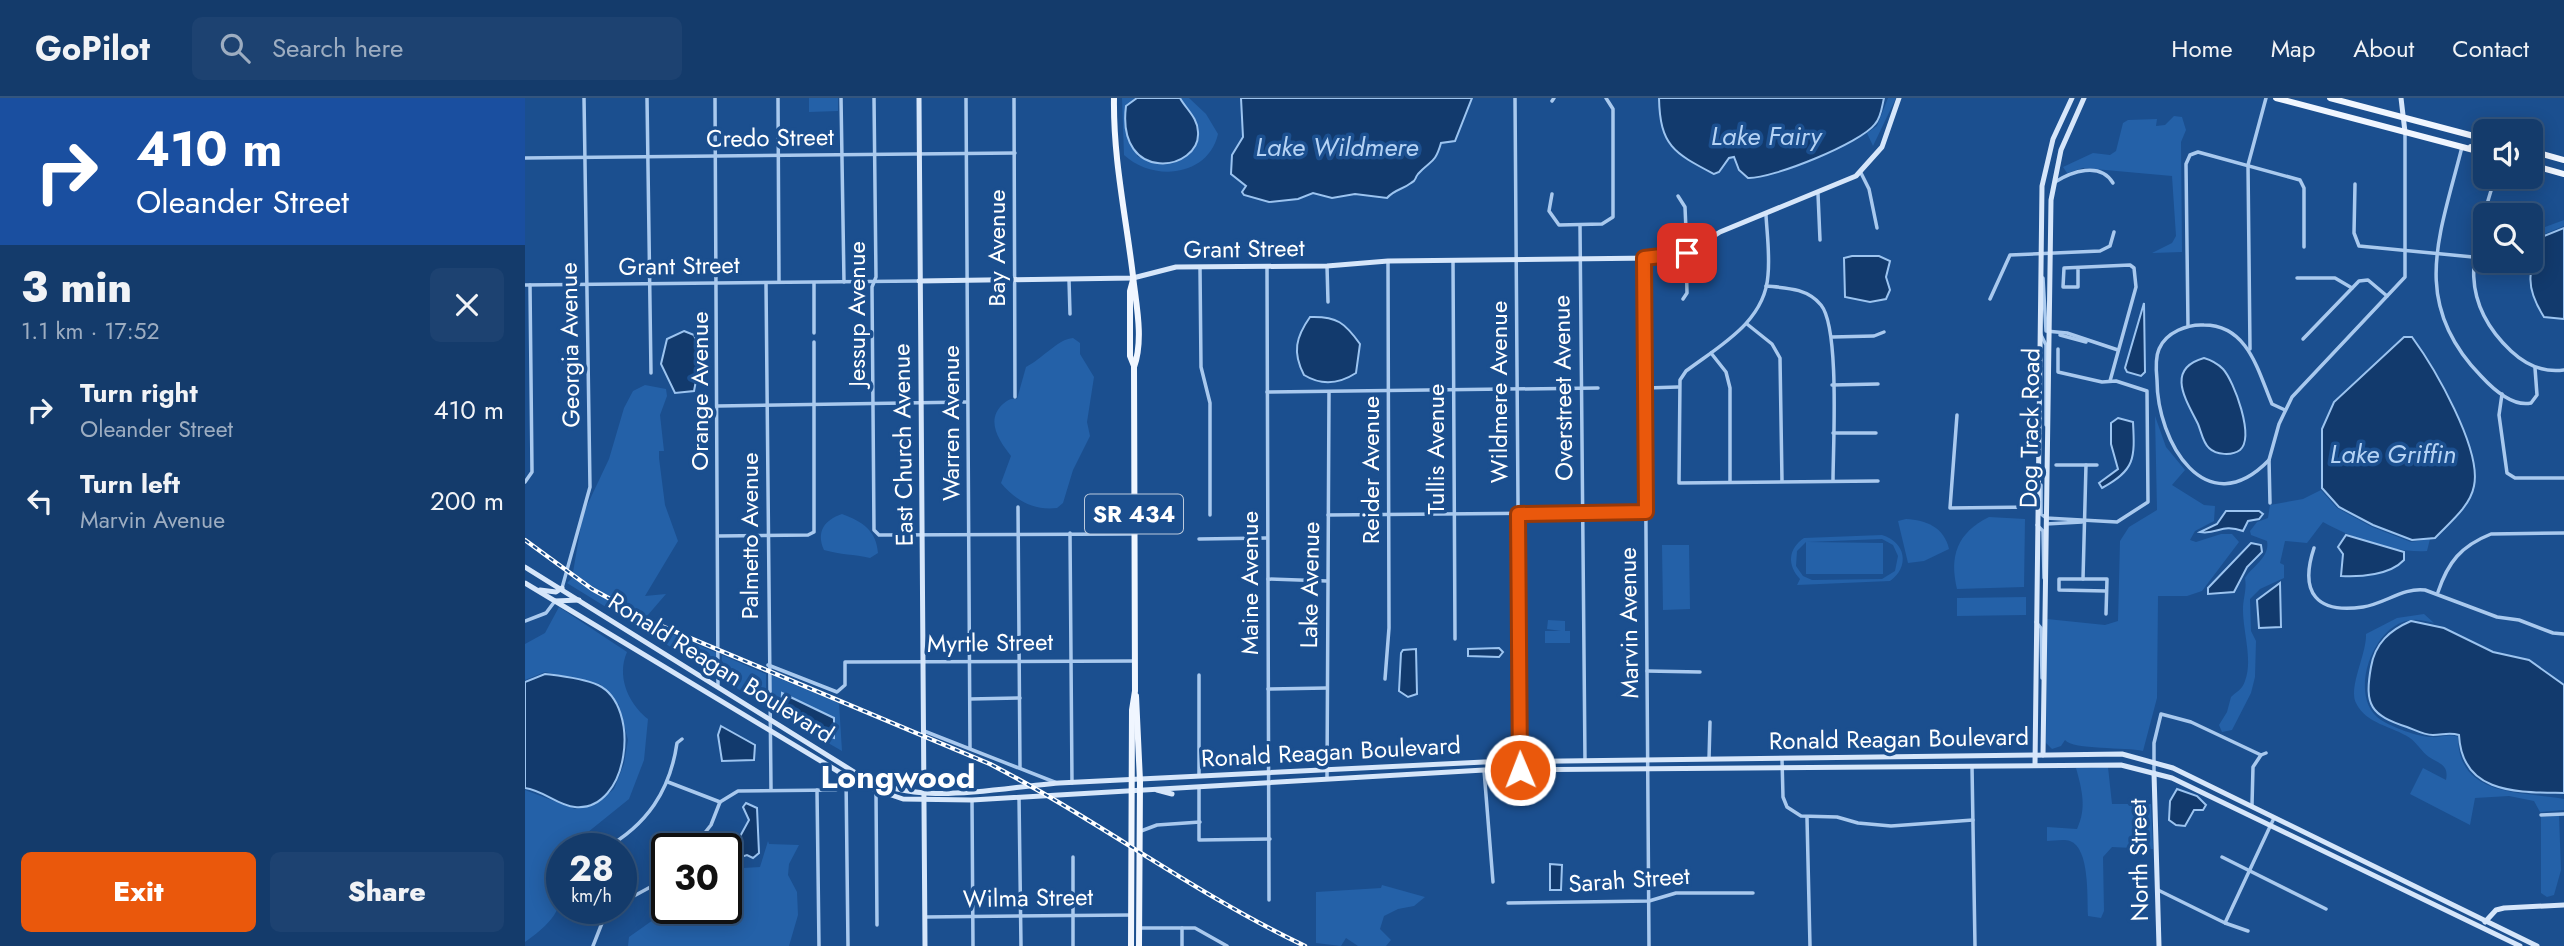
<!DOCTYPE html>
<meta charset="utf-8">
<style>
:root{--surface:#143b6b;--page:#1d4271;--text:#f1f3f6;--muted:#9dadc1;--line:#33557e;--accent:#ea580c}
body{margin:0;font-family:Jost,sans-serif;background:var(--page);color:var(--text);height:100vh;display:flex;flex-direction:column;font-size:26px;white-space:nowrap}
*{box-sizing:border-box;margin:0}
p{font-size:23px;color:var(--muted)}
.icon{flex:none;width:38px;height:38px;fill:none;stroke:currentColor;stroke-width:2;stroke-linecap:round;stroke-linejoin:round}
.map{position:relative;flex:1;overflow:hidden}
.drawer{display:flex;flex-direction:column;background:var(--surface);width:525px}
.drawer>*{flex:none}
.guide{background:#1a4fa0;color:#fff;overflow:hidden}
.controls{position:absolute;left:1948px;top:21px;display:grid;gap:14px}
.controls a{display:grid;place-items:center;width:70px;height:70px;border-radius:10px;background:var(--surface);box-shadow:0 4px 18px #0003,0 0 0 2px var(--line);font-size:35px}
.speed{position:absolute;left:21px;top:735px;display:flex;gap:14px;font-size:35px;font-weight:700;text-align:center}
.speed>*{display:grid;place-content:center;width:91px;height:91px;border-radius:50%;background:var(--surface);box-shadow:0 4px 18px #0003,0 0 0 2px var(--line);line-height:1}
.speed small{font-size:18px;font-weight:400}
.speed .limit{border:4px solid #111;border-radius:10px;background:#fff;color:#111}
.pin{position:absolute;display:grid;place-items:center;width:60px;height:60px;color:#fff;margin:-30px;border-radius:14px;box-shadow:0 4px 10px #0006}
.me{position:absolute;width:77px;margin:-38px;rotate:359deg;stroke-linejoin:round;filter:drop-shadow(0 0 5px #0008)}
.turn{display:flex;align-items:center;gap:24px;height:147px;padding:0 21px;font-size:32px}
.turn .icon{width:91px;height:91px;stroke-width:2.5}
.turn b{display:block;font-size:49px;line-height:60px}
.round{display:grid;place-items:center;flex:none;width:74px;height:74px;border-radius:10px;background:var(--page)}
.headline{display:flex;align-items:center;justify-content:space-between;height:119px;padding:0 21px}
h1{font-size:42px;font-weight:800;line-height:52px}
.action{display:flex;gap:14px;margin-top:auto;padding:14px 21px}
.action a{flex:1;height:80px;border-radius:10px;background:var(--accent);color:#fff;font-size:28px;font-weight:800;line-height:80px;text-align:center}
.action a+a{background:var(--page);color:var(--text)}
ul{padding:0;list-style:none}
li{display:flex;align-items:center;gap:21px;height:91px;padding:0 21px}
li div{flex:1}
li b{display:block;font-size:26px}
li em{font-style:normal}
header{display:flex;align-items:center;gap:42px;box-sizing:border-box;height:98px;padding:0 35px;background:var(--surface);border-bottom:2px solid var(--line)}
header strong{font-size:33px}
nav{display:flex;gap:38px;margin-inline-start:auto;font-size:24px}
.search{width:490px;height:63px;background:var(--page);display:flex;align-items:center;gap:18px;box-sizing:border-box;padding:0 24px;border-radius:10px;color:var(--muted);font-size:26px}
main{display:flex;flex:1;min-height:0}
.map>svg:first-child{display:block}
.green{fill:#2461a8;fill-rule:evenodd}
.water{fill:#123a6d;stroke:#9cc4f0;stroke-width:2}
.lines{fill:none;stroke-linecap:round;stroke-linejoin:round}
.street{stroke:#a9c9ee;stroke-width:3.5}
.secondary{stroke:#d6e6fa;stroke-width:5}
.primary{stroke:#f0f6ff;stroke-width:6}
.rail-casing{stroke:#fff;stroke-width:4.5}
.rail{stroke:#1b4f8f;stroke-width:2;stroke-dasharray:5;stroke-linecap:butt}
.route-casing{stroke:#983908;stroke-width:18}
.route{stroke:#ea580c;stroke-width:12}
.labels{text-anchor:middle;stroke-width:7;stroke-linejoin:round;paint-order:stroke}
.shield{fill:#1b4f8f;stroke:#bbcadd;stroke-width:2}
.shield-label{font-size:23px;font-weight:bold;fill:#fff}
.street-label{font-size:24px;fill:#fff;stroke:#1b4f8f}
.water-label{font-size:26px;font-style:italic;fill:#b5d3f5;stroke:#1b4f8f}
.district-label{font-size:32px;font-weight:bold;fill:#fff;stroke:#1b4f8f}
</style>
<header>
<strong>GoPilot</strong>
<div class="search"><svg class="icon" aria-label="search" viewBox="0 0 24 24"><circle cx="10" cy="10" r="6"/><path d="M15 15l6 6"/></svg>Search here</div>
<nav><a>Home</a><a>Map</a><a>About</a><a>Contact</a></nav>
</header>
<main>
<section class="drawer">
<div class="guide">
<div class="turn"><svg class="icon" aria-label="right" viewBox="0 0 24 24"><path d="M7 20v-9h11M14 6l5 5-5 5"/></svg><div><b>410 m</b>Oleander Street</div></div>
</div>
<div class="headline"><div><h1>3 min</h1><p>1.1 km · 17:52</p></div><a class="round"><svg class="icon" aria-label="close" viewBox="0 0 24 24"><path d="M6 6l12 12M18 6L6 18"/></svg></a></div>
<ul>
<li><svg class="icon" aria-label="right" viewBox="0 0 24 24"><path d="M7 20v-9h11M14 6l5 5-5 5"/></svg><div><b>Turn right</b><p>Oleander Street</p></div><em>410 m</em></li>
<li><svg class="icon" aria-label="left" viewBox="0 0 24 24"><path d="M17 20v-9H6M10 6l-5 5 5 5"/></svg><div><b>Turn left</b><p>Marvin Avenue</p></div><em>200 m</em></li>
</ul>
<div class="action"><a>Exit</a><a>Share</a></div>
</section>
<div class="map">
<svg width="2039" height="848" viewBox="0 0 2039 848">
<rect width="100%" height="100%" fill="#1b4f8f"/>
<g class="green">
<polygon points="284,0 313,0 313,13 284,14"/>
<path d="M597 0H612L608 1 612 58C626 66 639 66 654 62L664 13 654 0H664L681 16 693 36C683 79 628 84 599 57Z"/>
<polygon points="1363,0 1371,0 1348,48 1342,35 1352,28"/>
<polygon points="1649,18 1657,19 1661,32 1656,44 1657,154 1627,155 1647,145 1651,138 1647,78 1558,70 1542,75 1538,69 1568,55 1585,57 1591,53 1598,25 1603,22 1632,21 1631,28 1640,27"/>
<polygon points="2039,122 2039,128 2017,137 2004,167 2003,176 1997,176 1996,163 2006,163 2007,141 2020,129"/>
<path d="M548 240 555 245V256L569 279 562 324 565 338 548 372 538 405 532 410C509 413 490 402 476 385L486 358C474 343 460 322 478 306 483 301 487 300 492 301L501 269C517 261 533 241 548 240Z"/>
<polygon points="120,287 141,291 142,298 135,317 139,353 134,353 134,360 140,407 153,443 120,498 141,496 122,518 147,536 192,555 191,577 42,485 47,480 58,416 84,361 99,310 108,293"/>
<path d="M1630 318 1641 349 1660 372 1647 387 1679 407 1690 408 1689 423 1670 433 1665 442 1671 444 1696 436H1707L1714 444 1677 493 1662 498H1633L1632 600 1618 653C1601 649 1548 652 1540 642L1536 648 1527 651 1521 645 1522 521 1580 527 1593 523 1595 443 1604 429 1632 412Z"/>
<path d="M1796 392 1812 410 1847 429 1886 444 1905 441 1902 453C1866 455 1829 441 1798 424L1782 445 1760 443 1755 465 1759 467V480L1735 491 1725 501 1726 533 1731 543 1730 579 1726 595 1707 632 1697 634 1694 627 1702 614 1706 599C1712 593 1717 592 1720 583 1728 562 1718 534 1718 512 1718 500 1722 492 1720 480 1729 467 1745 459 1742 443L1726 437 1725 433 1732 424 1743 420 1745 407 1778 401Z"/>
<path d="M317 416C338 424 351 432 353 455L345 460C329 456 316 457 299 452 291 434 299 422 317 416Z"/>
<path d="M1464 419 1500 421 1499 489 1432 491C1424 458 1432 435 1464 419Z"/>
<path d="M1381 421C1401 422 1419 429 1424 451L1399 463 1383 465 1373 423Z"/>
<path d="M1357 437C1381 444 1385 469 1365 483L1272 487 1275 481C1262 467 1263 451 1279 440ZM1357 441 1368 447 1373 458 1370 473 1357 481 1287 482 1278 478 1271 468 1272 453 1281 444V476H1358V445L1282 444Z"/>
<polygon points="1137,447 1164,447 1165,511 1138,512"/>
<polygon points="1501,499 1501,517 1432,518 1432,500"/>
<path d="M34 509 102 554C91 579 104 606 123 621L119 662 104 701 42 751H37C37 800 44 813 0 844V692L50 711 70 707 89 691 99 666 103 642 94 607 75 586 20 574 0 582V546L20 535Z"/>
<path d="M1899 516 1909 525C1903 524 1895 521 1888 522 1848 523 1821 600 1856 622 1867 629 1893 639 1906 639 1916 640 1923 635 1933 639 1933 700 1997 693 2039 701V712L2015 714 2009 703 1984 698 1950 700 1945 727 1885 696 1898 670 1921 682C1924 667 1915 666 1904 659 1897 654 1892 645 1885 640 1867 628 1841 626 1831 605 1823 590 1842 555 1841 536L1872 520Z"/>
<polygon points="1023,522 1040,523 1040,533 1045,533 1045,545 1020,545 1020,533 1036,533 1022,531"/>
<polygon points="197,557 241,576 241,609 196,580"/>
<polygon points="246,577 314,605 317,653 246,612"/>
<path d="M1583 669 1587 706H1626L1628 751 1587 749 1578 759 1579 813 1576 820 1563 818C1562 800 1565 750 1545 743 1539 741 1528 743 1522 743V729L1552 731C1562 710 1557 692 1551 670Z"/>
<polygon points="2034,718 2036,772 2029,797 2022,799 2016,795 2016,719"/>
<polygon points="243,743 244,746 274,747 264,766 263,777 272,794 273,817 264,848 103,848 104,839 145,810 201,810 201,771 235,769"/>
<polygon points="857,787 900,799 889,808 873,811 859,818 855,831 866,842 861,848 833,848 821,840 816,848 791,845 791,794 856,790"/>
</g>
<g class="water">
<path d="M612 0H655C661 11 673 20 673 34 676 73 591 87 601 8Z"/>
<path d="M716 0H947L930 43 916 45C910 66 906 62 893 76 889 81 892 82 886 85 877 92 870 91 862 100L830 96 807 100 788 95 773 101 744 104 719 97 717 94 721 88 706 76 707 57 718 39Z"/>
<path d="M1134 0H1359C1357 8 1356 20 1350 26 1336 45 1247 81 1223 80L1214 72 1209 59 1204 60 1194 74 1189 76C1149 55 1135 48 1134 0Z"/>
<path d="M2039 130V221L2019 219C1998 186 2004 172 2019 138Z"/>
<polygon points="1327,158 1354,158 1365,163 1361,179 1365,192 1361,201 1345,204 1320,199 1319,160"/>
<polygon points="1619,205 1620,274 1616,278 1602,274 1600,270"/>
<path d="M785 219C812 218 820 225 835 246L831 275C814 286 797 288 779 277 767 254 771 239 785 219Z"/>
<polygon points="159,233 169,237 176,257 169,293 150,295 136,266 142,241"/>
<path d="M1879 239H1887C1909 269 1957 351 1949 388 1945 409 1924 425 1910 440L1887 442 1848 427 1814 409 1797 390V331L1809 304Z"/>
<path d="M1679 260C1686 262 1692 265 1698 271 1709 283 1730 339 1715 352 1707 358 1691 357 1684 350 1678 345 1676 333 1673 326 1661 302 1640 271 1679 260Z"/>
<path d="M1593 320 1608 324C1610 361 1610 372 1577 390L1574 385 1593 371 1586 346V325Z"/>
<path d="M1701 413H1734L1738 416 1734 421 1723 423 1718 433C1696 425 1693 437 1675 434L1692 426Z"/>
<path d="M1821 437 1879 454V462C1865 477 1836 479 1816 478L1818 456 1813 449Z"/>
<polygon points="1726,445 1736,447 1737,454 1722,469 1709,494 1683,496 1683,490"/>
<polygon points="1755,485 1756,529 1734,530 1732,502"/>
<path d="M1886 523 1919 530 1968 554 2004 562 2039 587V695C1994 694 1937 697 1934 637 1924 634 1918 637 1908 637 1899 637 1890 632 1882 629 1846 617 1839 608 1846 569 1850 545 1865 532 1886 523Z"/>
<polygon points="974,550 978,554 974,559 943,558 943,551"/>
<polygon points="891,551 892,596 883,599 874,593 876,555 878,552"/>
<path d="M20 576C36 578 57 580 73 587 117 608 104 714 50 709 33 708 18 692 0 690V584Z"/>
<polygon points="257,595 309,620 309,640 295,636 256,613"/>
<polygon points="196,628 230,647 229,662 197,663 193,637"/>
<polygon points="1652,691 1672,698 1681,707 1678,712 1669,712 1660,728 1651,727 1644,722 1645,703"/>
<polygon points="221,705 232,710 234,755 228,760 222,757 213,760 206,755 224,722 218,709"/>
<polygon points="1025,766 1037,767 1036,792 1025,792"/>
</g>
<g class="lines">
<g class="street">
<polyline points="122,0 126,275"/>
<polyline points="190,0 193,587"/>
<polyline points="253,0 254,184"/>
<polyline points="316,0 319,184"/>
<polyline points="349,0 351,179 347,189 349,432 354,437 609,436"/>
<polyline points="441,0 445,650"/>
<polyline points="489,0 490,299"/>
<polyline points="990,0 995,672"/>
<polyline points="1027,3 1029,0"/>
<path d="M1937 49C1915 137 1884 204 1956 278 1968 291 1988 309 2006 305L2012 297 2010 270"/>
<polyline points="0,60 490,55"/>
<polyline points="1336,75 1344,91 1352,130"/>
<path d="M1970 79C1951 146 1927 197 1986 253 2001 267 2018 275 2039 272"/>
<path d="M1530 84C1546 74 1575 63 1588 85"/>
<polyline points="1830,86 1829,135 1834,148 1948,159"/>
<polyline points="1027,96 1024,113 1034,127 1077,126 1088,119 1088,11 1081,0"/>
<polyline points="1293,96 1295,142"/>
<polyline points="1153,98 1160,109 1162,155"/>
<path d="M1241 117C1242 136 1245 157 1243 177 1240 224 1194 248 1161 273L1155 282 1154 385 1353 383"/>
<polyline points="1055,127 1060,663"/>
<polyline points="1119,160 1124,848"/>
<polyline points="928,162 930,541"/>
<polyline points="802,168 803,204"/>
<polyline points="742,169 744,802"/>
<polyline points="675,170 676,269 685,305 685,417"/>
<polyline points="1553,170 1553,189 1538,189 1539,170 1605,167 1609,170 1611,189 1585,283"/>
<polyline points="1518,180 1521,233 1542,235 1593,252"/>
<polyline points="1772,180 1810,180 1827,190"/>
<polyline points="544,182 545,216"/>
<polyline points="241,185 246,691"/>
<polyline points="289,185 289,235"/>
<polyline points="0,187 394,183"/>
<path d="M1241 188C1261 190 1282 190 1296 207 1315 230 1308 349 1308 383"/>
<polyline points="1158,201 1162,195 1161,156"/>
<polyline points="1465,201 1485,157 1575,153 1585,148 1589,134"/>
<polyline points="1222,226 1247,246 1255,260 1257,383"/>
<polyline points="1663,228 1661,66 1665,57 1673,54 1775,82 1779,90 1779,149"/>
<polyline points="1515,235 1521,247 1521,327"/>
<polyline points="1535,237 1561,244"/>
<polyline points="1307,239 1349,238 1359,234"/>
<polyline points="1778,241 1834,183 1843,182 1862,198"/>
<polyline points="1725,251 1723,67 1741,0"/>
<polyline points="1186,255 1201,274 1205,290 1205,383"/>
<polyline points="1307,287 1353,286"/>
<polyline points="1121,290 1153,289"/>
<polyline points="742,294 1073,290"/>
<polyline points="1977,296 1974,317 1982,375 1990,380 2039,380"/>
<polyline points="193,308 442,304"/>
<polyline points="1432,317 1425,410 1512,409"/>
<polyline points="1308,335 1351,335"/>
<path d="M1744 362C1681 427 1632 344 1632 282 1631 272 1630 260 1634 251 1641 234 1663 226 1679 227 1723 227 1733 273 1747 306L1760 312"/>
<polyline points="1531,367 1561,367 1558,481"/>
<polyline points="1561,367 1572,367"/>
<polyline points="0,384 7,374 5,187"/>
<polyline points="1516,387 1516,416 1521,420 1592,424 1623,404 1622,293 1591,283 1577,284 1533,274 1533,251"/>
<polyline points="1745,405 1744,362 1754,326 1767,299 1880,179 1880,34"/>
<polyline points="493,409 495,670"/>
<polyline points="803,417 1120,414"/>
<polyline points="1521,426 1557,424"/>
<polyline points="1512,427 1518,433 1519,480"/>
<polyline points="545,435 547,685"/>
<polyline points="194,438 283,437 289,434 289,244"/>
<polyline points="674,441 742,440"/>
<path d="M1789 450C1774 495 1792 516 1838 509 1859 506 1879 489 1900 492L1972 519 1994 522 2028 535 2039 536"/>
<polyline points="743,481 802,483"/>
<polyline points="37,490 65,389 59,0"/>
<path d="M1913 494C1923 464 1936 448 1966 436L2039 435"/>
<polyline points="1581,516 1582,481 1534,481 1534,492 1581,493"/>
<polyline points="0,523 21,515 30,503"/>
<polyline points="1511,524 1516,530 1517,580"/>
<polyline points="243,567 312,594 320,587 320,564 610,563"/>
<polyline points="1122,573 1175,574"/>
<polyline points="860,581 864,530 863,163"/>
<polyline points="743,591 802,590"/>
<polyline points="445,601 495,600"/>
<polyline points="399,633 532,685"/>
<polyline points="1184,661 1185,624"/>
<polyline points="1257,661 1258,699 1262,709 1276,718 1312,719 1333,725 1366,728 1448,722"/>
<polyline points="1447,668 1450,848"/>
<polyline points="959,672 968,784"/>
<polyline points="1629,675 1629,645 1636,616 1666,624 1736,657 1741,655"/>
<polyline points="674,677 674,577"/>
<polyline points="321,679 323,848"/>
<polyline points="802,681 804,294"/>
<polyline points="143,684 195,704"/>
<polyline points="674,689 674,742 745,741"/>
<polyline points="292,692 294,848"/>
<polyline points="351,694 352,827"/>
<polyline points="494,699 496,848"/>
<polyline points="447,702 448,848"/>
<polyline points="1727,707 1728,669 1736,657"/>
<polyline points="2016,717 2039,716"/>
<polyline points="1282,720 1285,848"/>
<polyline points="616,733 632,727 675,724"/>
<path d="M79 751C122 727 145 693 152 645L157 641"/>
<polyline points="167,751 186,727 195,704 213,693 311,692"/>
<polyline points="548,759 548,848"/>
<polyline points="1697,759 1801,811"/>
<polyline points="1633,792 1700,825 1723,833"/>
<polyline points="96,805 142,780"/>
<polyline points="983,805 1124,803 1151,795 1228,795"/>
<polyline points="400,819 606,817"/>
<polyline points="1700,825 1749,720"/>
<polyline points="614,830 670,830 702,848"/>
<polyline points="657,830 657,848"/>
<polyline points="68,848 77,825 90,810"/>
</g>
<g class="secondary">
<polyline points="394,0 400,848"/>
<polyline points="1876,0 1880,34"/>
<polyline points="394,183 608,180 651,169 802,168 863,163 1128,160 1161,156 1195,134 1331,78 1357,49 1374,0"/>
<path d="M0 469 334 677C395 710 469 690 534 685L959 664 1597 656 1648 670 2012 848"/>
<polyline points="0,485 334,686 378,701 447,702 959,672 1596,667 1647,680 1995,848"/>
<polyline points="15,492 31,494 37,490"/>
<polyline points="30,503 54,502"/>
<polyline points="1518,657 1526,102 1536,52 1559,0"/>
<polyline points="1510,667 1517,88 1528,41 1547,0"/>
<polyline points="1629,675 1634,848"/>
<polyline points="632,692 647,696"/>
<polyline points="1960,824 1971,812 1979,810 2039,807"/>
</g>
<g class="primary">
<path d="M589 0C588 60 601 119 608 178 611 206 619 241 609 269L610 593 607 612 606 848"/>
<polyline points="1751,0 1960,55"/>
<polyline points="1805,0 1960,41"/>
<polyline points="1946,49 1960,49"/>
<polyline points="2006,53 2039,62"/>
<polyline points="2006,67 2039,76"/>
<polyline points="608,182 605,193 605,258 609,268"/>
<polyline points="611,598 615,683 614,848"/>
</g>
<g class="rail-casing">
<path id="rail" d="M0 442 67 491 127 524 465 666C573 722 670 796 780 848"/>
</g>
<use href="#rail" class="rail"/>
</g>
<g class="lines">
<g class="route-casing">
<polyline id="route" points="995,672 993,416 1121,414 1119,160 1162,155"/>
</g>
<use href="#route" class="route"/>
</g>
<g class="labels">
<rect class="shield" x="560" y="396.5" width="98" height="39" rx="5"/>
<g class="shield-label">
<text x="609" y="424">SR 434</text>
</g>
<g class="street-label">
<text transform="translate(245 40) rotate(-1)" y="8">Credo Street</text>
<text transform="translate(472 150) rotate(-90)" y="8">Bay Avenue</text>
<text transform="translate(719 151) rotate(-1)" y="8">Grant Street</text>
<text transform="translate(154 168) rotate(-1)" y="8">Grant Street</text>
<text transform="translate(332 216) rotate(-90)" y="8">Jessup Avenue</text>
<text transform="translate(45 247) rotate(-91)" y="8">Georgia Avenue</text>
<text transform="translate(1038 290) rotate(-91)" y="8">Overstreet Avenue</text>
<text transform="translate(175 293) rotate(-90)" y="8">Orange Avenue</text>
<text transform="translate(974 294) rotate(-90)" y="8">Wildmere Avenue</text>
<text transform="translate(426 325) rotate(-90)" y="8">Warren Avenue</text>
<text transform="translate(1505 330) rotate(-89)" y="8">Dog Track Road</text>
<text transform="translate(378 347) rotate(-91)" y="8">East Church Avenue</text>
<text transform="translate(911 351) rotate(-90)" y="8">Tullis Avenue</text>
<text transform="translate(846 372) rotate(-90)" y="8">Reider Avenue</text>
<text transform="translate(225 438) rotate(-90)" y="8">Palmetto Avenue</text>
<text transform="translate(725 485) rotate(-90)" y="8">Maine Avenue</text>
<text transform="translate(785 487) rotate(-89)" y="8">Lake Avenue</text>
<text transform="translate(1104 525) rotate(-91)" y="8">Marvin Avenue</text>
<text transform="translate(465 545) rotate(-1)" y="8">Myrtle Street</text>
<text transform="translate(196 570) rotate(32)" y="8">Ronald Reagan Boulevard</text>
<text transform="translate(1374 641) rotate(-1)" y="8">Ronald Reagan Boulevard</text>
<text transform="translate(806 654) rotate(-3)" y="8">Ronald Reagan Boulevard</text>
<text transform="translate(1614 762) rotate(-91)" y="8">North Street</text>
<text transform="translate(1104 782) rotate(-4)" y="8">Sarah Street</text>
<text transform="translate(503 800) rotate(-1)" y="8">Wilma Street</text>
</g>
<g class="water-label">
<text x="1241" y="47">Lake Fairy</text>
<text x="812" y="58">Lake Wildmere</text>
<text x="1868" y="365">Lake Griffin</text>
</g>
<g class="district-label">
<text x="373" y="690">Longwood</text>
</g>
</g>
</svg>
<div class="controls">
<a><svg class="icon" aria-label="sound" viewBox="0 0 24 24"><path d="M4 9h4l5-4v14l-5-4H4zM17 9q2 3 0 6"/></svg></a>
<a><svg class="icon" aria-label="search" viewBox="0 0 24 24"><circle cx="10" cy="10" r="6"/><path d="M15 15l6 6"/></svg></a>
</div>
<div class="speed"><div>28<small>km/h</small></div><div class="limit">30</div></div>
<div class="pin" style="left:1162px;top:155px;background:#d93025"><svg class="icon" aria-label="arrive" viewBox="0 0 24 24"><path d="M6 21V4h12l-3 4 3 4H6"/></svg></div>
<svg class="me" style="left:995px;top:672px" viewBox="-20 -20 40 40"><circle r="17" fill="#ea580c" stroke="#fff" stroke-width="3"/><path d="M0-11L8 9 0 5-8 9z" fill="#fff"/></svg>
</div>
</main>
